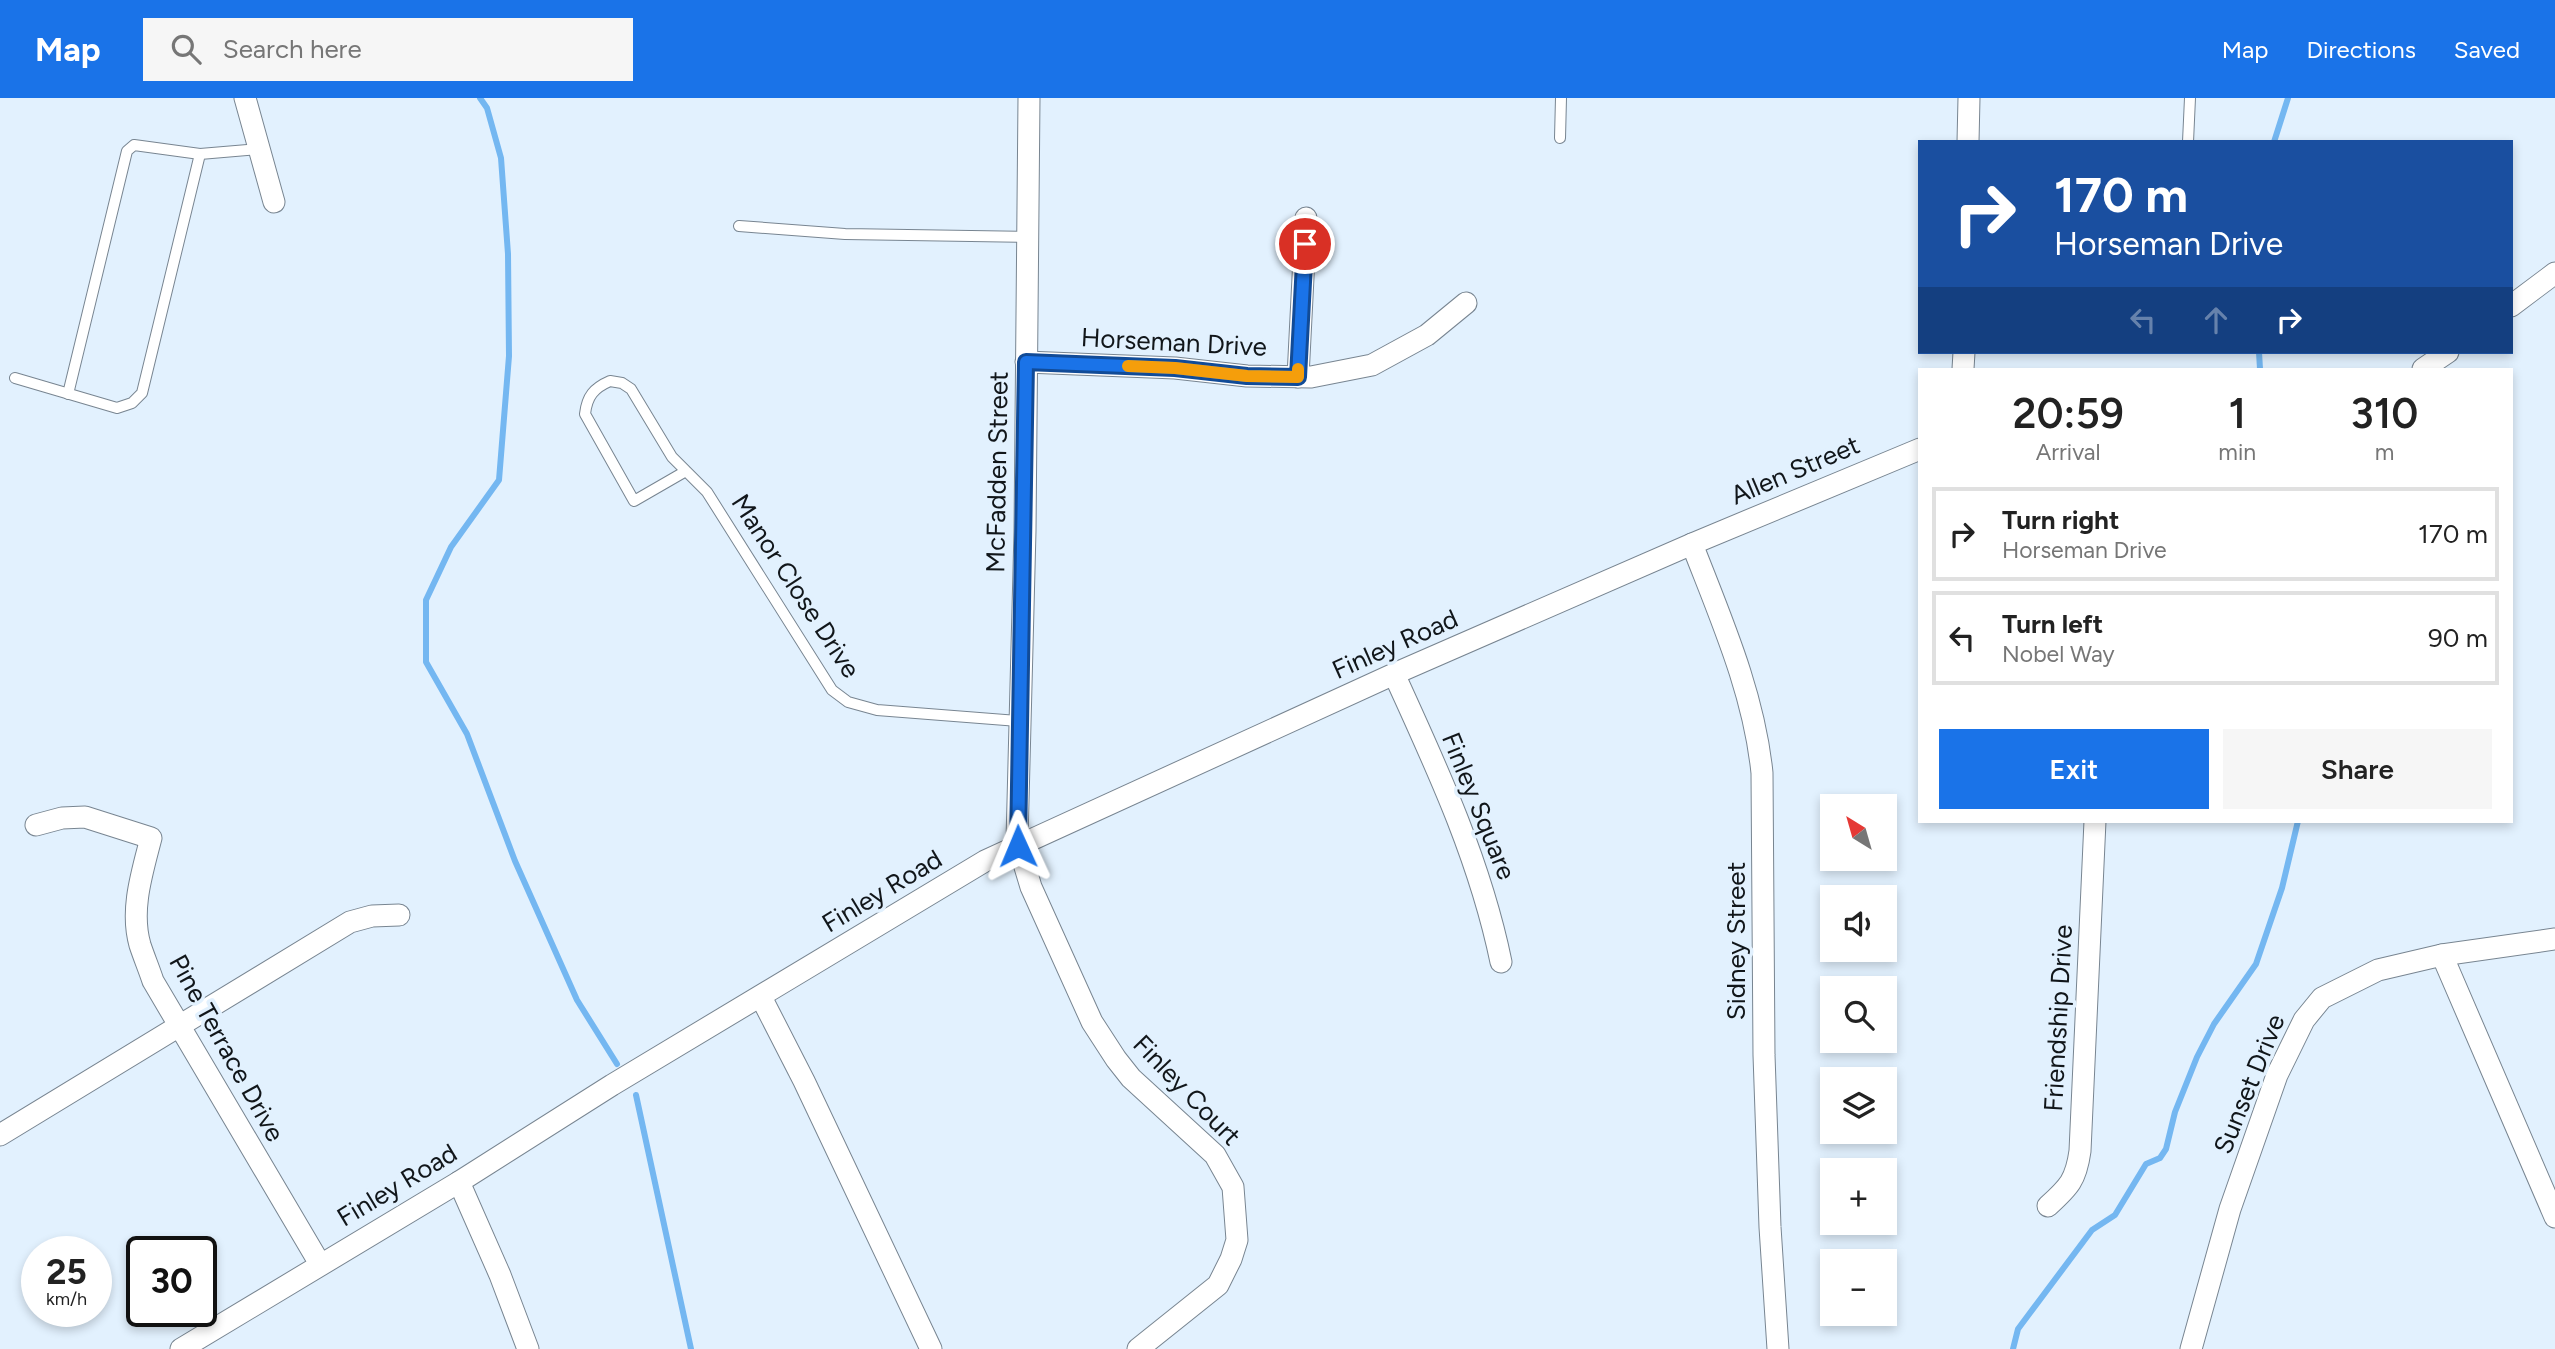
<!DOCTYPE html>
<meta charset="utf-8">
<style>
:root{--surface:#fff;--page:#f6f6f6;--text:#222;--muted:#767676;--line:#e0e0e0;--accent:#1a73e8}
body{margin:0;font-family:Figtree,sans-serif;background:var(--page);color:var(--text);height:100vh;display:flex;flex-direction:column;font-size:26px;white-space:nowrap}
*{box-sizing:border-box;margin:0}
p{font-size:23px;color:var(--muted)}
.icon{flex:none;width:38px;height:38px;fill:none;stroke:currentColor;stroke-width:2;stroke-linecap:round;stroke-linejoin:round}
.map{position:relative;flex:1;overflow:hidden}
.details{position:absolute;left:1918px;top:270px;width:595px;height:455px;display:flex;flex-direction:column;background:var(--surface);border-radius:0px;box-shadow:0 4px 10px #0003}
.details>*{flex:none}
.hud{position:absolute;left:1918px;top:42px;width:595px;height:214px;border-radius:0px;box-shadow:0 4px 10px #0003;background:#1a4fa0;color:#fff;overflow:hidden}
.needle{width:46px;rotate:323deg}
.controls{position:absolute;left:1820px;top:696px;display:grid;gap:14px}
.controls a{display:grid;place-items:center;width:77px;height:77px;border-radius:0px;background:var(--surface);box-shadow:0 4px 10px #0003;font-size:35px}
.speed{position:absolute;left:21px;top:1138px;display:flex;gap:14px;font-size:35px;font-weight:700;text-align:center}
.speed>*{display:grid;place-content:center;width:91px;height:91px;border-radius:50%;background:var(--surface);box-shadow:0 4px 10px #0003;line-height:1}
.speed small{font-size:18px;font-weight:400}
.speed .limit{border:4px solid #111;border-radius:10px;background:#fff;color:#111}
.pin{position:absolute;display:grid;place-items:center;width:60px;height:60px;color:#fff;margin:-30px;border:4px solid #fff;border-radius:50%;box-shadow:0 2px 7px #0007}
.me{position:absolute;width:77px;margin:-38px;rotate:359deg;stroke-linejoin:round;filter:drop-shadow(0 0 5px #0008)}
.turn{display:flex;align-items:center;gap:24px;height:147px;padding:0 21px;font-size:32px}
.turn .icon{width:91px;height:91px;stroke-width:2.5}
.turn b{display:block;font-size:49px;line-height:60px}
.lanes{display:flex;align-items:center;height:66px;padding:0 21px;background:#0003;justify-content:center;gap:35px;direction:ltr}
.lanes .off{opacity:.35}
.eta{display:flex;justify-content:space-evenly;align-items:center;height:119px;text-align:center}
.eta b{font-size:42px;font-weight:600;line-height:49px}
.action{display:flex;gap:14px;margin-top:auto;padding:14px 21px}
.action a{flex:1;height:80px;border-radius:0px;background:var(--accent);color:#fff;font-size:28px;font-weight:600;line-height:80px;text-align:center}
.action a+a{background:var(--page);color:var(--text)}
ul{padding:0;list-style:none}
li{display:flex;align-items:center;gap:21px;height:94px;margin:0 14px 10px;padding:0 7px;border:4px solid var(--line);border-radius:0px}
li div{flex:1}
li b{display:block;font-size:26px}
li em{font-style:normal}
header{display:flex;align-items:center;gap:42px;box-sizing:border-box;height:98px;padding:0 35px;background:var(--accent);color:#fff}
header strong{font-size:33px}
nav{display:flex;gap:38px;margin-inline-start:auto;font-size:24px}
.search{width:490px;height:63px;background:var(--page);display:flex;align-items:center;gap:18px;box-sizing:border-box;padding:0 24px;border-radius:0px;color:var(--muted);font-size:26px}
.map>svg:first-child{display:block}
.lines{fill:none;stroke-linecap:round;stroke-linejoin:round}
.stream{stroke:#74b7f1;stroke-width:6}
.lane-casing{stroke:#788591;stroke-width:12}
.street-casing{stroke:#788591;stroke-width:23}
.lane{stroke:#fff;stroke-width:10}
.street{stroke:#fff;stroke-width:21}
.route-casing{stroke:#114b97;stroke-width:18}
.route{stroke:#1a73e8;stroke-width:12}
.slow{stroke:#f59e0b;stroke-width:12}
.labels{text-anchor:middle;stroke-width:7;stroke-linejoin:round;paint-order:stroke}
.street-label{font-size:26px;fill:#11161a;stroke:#e2f1fe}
</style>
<header>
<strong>Map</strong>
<div class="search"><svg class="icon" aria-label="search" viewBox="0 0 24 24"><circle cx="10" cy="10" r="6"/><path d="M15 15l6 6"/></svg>Search here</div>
<nav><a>Map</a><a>Directions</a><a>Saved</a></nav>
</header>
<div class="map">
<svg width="2555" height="1251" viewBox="0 0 2555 1251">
<rect width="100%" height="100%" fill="#e2f1fe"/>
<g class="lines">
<g class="stream">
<polyline points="480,0 487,10 501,60 508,156 509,258 499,382 451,449 426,502 426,564 467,636 515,763 577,902 617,966"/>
<polyline points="2274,44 2288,0"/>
<polyline points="2259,254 2260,271"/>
<polyline points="636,997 691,1251"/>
<polyline points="2013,1251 2018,1231 2092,1132 2115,1117 2146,1066 2160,1060 2166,1051 2175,1014 2197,959 2214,926 2256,866 2282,790 2298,723"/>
</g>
<g class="lane-casing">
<g id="lane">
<polyline points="1560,40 1561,0"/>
<polyline points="2188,44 2190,0"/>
<polyline points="739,128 845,136 1027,139"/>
<polyline points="15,280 117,310 132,305 142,295 200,56 260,51"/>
<polyline points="68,296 127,53 134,47 200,56"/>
<path d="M686 373 634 403 585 316C587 298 594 290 610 283L622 285 631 291 672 359 707 394 832 592 848 604 877 612 1019 623"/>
</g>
</g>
<g class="street-casing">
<g id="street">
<polyline points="245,0 274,104"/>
<polyline points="1029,0 1025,433 1017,742 1031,789 1092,924 1116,961 1131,980 1215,1057 1233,1089 1237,1142 1231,1161 1218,1187 1138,1251"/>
<polyline points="1968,44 1969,0"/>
<polyline points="2511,208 2555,175"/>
<polyline points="1026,264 1175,270 1247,278 1311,279 1372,267 1427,237 1466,205"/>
<polyline points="1963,271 1964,254"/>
<polyline points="2423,271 2448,254"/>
<polyline points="1298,279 1306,120"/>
<path d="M1692 446C1721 521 1754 595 1762 675L1764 957 1770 1129 1778 1251"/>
<path d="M1394 576C1437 670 1480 762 1501 864"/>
<path d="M36 727 62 720 85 719 151 740C142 775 130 812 140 847 144 859 149 871 153 883L320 1166"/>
<polyline points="2442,857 2555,1119"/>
<polyline points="761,899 804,983 931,1251"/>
<polyline points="0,1037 350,824 372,818 399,817"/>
<polyline points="459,1084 500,1177 528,1251"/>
<path d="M2048 1108C2069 1089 2076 1082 2080 1053L2095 723"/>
<polyline points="181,1251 459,1084 612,987 985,763 1394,576 1692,446 1920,351"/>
<polyline points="2191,1251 2230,1111 2277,977 2304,922 2322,900 2378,872 2442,857 2555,841"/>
</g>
</g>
<use href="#lane" class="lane"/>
<use href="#street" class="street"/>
</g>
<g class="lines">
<g class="route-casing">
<polyline id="route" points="1018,748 1026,264 1175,270 1247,278 1298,279 1305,146"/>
</g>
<use href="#route" class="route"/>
<polyline class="slow" points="1128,268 1175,270 1247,278 1298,279 1298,271"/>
</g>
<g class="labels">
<g class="street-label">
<text transform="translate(1174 244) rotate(3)" y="9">Horseman Drive</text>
<text transform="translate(1795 372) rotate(-23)" y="9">Allen Street</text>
<text transform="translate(997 374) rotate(-89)" y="9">McFadden Street</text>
<text transform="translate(796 488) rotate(57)" y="9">Manor Close Drive</text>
<text transform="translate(1395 546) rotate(-24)" y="9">Finley Road</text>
<text transform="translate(1479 708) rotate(68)" y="9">Finley Square</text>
<text transform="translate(882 793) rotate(-31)" y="9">Finley Road</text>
<text transform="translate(1736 843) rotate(-90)" y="9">Sidney Street</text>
<text transform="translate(2058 920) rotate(-87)" y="9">Friendship Drive</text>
<text transform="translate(227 950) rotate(61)" y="9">Pine Terrace Drive</text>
<text transform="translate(2249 986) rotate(-68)" y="9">Sunset Drive</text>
<text transform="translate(1187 992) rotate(46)" y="9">Finley Court</text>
<text transform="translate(397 1087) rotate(-31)" y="9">Finley Road</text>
</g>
</g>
</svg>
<div class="controls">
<a><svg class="needle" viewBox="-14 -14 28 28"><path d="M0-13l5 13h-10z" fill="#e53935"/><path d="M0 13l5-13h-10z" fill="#767676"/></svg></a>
<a><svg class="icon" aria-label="sound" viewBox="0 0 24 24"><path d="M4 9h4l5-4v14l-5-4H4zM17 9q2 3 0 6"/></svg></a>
<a><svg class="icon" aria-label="search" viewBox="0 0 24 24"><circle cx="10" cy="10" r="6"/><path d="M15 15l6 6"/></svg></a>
<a><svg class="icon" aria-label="layers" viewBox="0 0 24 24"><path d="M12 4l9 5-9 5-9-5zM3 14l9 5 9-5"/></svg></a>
<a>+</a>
<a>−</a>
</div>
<div class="speed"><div>25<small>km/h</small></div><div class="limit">30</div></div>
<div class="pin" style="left:1305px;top:146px;background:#d93025"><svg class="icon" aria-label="arrive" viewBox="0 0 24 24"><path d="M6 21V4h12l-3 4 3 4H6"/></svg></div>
<svg class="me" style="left:1018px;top:748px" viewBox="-20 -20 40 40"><path d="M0-17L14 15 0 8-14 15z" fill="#1a73e8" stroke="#fff" stroke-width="4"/></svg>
<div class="hud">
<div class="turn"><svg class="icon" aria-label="right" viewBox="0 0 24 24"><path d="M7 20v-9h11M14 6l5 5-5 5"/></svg><div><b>170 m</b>Horseman Drive</div></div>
<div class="lanes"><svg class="icon off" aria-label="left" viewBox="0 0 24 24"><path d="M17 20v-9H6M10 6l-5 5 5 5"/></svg><svg class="icon off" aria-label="ahead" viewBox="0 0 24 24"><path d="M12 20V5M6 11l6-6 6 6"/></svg><svg class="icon" aria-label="right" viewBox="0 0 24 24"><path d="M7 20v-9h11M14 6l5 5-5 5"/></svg></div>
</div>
<section class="details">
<div class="eta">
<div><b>20:59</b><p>Arrival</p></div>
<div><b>1</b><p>min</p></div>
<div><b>310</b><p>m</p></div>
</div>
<ul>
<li><svg class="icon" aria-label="right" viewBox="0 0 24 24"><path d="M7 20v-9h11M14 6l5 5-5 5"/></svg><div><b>Turn right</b><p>Horseman Drive</p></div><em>170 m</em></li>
<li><svg class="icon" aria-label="left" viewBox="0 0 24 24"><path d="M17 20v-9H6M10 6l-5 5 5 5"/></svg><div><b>Turn left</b><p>Nobel Way</p></div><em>90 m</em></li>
</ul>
<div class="action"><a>Exit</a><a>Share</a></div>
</section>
</div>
